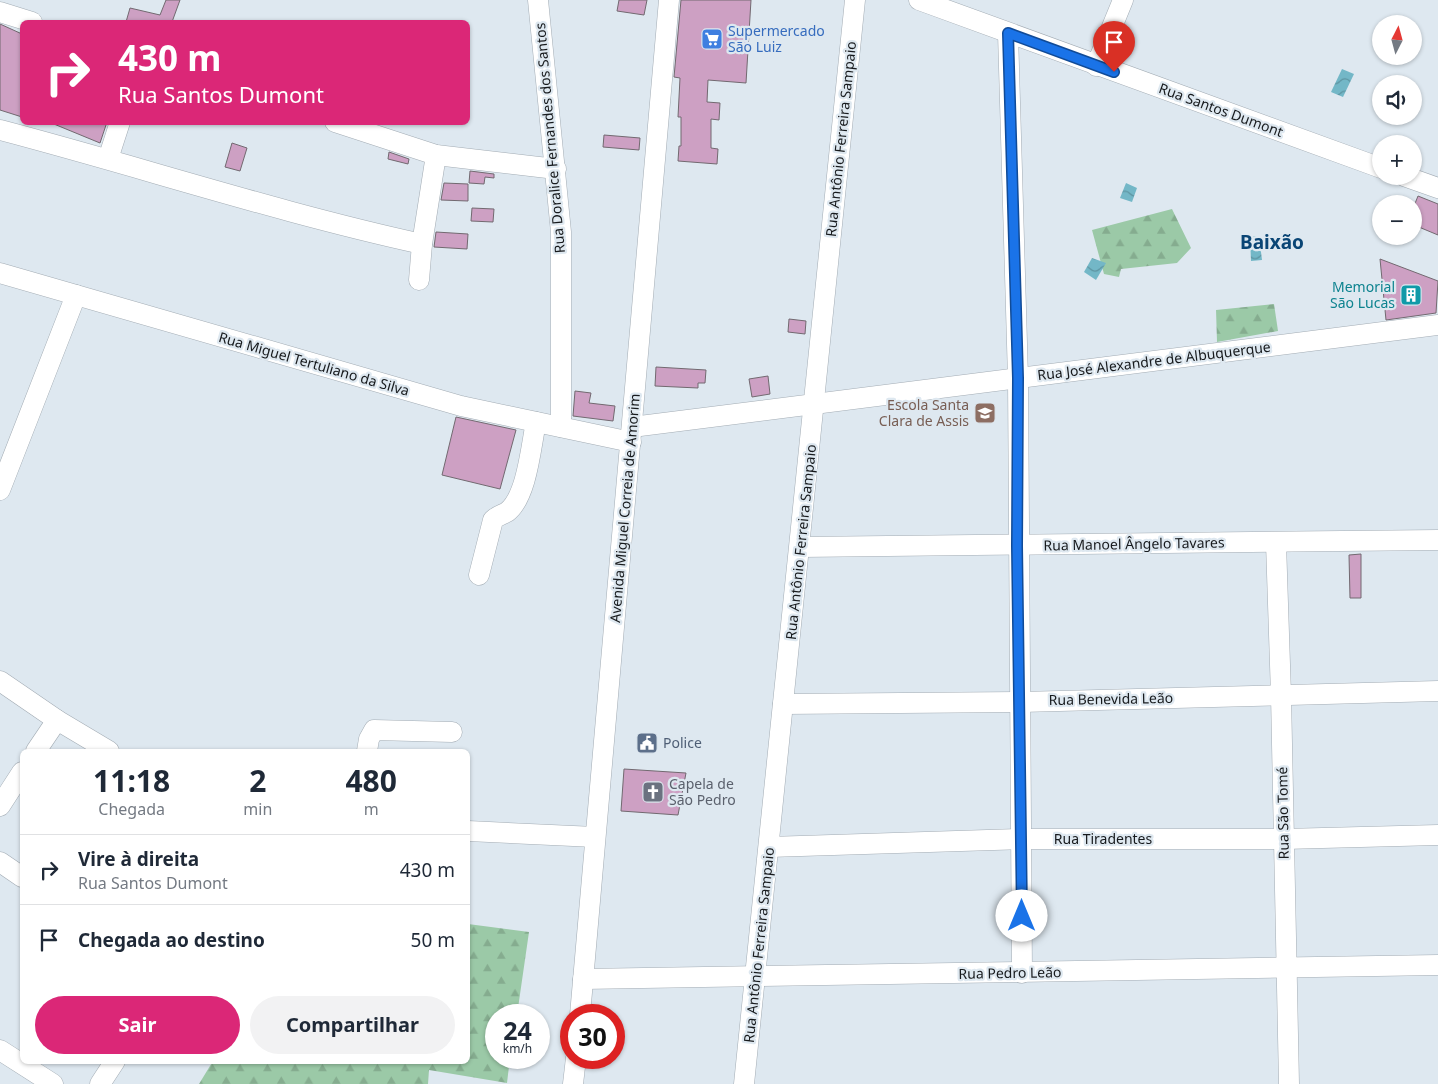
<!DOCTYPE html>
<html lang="pt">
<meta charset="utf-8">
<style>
:root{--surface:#fff;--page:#f2f2f3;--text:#1f2937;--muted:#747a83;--line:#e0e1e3;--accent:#db2777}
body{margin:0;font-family:"Noto Sans",sans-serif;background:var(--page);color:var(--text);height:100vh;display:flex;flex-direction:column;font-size:19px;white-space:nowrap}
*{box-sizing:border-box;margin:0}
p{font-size:16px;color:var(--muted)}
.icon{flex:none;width:28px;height:28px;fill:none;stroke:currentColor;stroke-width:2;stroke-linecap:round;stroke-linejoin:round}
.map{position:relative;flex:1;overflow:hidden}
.details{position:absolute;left:20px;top:749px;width:450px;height:315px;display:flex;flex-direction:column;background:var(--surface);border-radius:8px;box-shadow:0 1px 4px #0004}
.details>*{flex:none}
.hud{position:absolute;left:20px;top:20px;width:450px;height:105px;border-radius:8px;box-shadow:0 1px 4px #0004;background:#db2777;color:#fff;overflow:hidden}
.needle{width:32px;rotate:6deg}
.buttons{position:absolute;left:1372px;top:15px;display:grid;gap:10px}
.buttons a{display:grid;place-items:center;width:50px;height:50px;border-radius:50%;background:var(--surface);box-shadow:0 1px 4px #0004;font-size:25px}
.speed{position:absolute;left:485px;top:1004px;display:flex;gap:10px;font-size:25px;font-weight:700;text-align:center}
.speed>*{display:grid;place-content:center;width:65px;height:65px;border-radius:50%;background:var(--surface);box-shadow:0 1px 4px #0004;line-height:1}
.speed small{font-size:12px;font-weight:400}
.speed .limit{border:8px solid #d22;background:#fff;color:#111}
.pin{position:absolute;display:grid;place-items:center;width:42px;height:42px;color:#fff;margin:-51px -21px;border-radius:50% 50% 50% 0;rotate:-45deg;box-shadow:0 0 5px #0007}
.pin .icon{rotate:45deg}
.me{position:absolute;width:55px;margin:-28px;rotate:0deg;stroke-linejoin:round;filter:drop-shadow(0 0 4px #0008)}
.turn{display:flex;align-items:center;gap:18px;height:105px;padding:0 15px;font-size:22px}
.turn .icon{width:65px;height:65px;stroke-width:2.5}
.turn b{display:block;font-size:35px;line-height:42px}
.eta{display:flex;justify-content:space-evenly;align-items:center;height:85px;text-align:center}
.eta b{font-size:30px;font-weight:700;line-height:35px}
.primary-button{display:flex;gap:10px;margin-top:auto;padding:10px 15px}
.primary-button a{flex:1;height:58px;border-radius:30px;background:var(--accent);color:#fff;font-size:20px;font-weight:700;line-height:58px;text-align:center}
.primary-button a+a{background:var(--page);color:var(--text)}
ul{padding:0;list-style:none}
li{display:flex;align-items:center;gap:15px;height:70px;padding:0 15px;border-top:1px solid var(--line)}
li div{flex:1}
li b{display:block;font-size:19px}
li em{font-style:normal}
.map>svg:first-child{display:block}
.forest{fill:url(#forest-firs)}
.water{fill:url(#water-waves)}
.building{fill:#cda0c3;stroke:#726970}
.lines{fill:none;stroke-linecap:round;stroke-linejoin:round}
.minor-casing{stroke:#a3acb4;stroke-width:21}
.minor{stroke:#fff;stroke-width:20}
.route-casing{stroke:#114b97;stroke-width:12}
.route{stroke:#1a73e8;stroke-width:9}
.labels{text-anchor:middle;stroke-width:4.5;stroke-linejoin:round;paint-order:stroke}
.shop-label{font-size:14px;fill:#366cbe;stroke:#dee8f0;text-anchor:start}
.street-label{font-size:14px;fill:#171a1d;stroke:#dee8f0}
.culture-label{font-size:14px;fill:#0d838f;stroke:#dee8f0;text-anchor:end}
.education-label{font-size:14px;fill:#785e54;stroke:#dee8f0;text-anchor:end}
.service-label{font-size:14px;fill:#4e5e75;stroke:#dee8f0;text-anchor:start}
.worship-label{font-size:14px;fill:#5b616d;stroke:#dee8f0;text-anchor:start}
.district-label{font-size:19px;font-weight:bold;fill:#0a4575;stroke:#dee8f0}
</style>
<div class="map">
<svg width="1438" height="1084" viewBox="0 0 1438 1084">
<defs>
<pattern id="forest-firs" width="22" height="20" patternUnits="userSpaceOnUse" patternTransform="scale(1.25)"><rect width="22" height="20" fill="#9bc9a7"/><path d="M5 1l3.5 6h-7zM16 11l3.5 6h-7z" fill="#85ac8f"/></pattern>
<pattern id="water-waves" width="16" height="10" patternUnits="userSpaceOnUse" patternTransform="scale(1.25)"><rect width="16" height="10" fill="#73b7c7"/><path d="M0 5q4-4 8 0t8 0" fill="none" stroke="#5d94a1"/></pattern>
</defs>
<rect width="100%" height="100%" fill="#dee8f0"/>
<g class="forest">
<polygon points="1172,209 1191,248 1177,263 1121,269 1119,277 1104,274 1092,230"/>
<polygon points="1274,304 1278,331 1217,342 1216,310"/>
<polygon points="468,924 529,932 517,1015 496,1015 496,1058 510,1058 507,1083 429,1070 428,1084 199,1084 213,1061 468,1061"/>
</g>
<g class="water">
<polygon points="1342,69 1354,74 1343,97 1331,92"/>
<polygon points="1126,183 1137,188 1132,202 1120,198"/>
<polygon points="1259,236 1262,260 1251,261 1250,237"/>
<polygon points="1092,258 1106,263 1096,280 1084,272"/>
</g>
<g class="building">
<polygon points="166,0 180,0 172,22 126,22 130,8 160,15"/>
<polygon points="619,0 647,0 644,15 617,11"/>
<polygon points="681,0 751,0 746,83 708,80 707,102 720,103 719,120 711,119 711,148 718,149 717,164 678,161 679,146 681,146 681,117 678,117 680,78 674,77"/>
<polygon points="0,24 22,34 22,117 0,110"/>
<polygon points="49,122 107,122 100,143"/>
<polygon points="604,135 640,138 639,150 603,147"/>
<polygon points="232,143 247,148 240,171 225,167"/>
<polygon points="389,152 409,159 408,164 388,159"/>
<polygon points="470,171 494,174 494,178 485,177 484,184 469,183"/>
<polygon points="444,183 468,184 468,201 441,200"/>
<polygon points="1418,196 1438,204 1438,235 1414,225 1414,206"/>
<polygon points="472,208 494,209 493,222 471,221"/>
<polygon points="436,232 468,234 467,249 434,247"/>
<polygon points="1380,259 1438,281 1436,313 1386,320"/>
<polygon points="789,319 806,321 805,334 788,332"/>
<polygon points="656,367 706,370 705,383 698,383 698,388 655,386"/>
<polygon points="768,376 770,394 752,397 749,379"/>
<polygon points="575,391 591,393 589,403 615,406 613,421 573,416"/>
<polygon points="456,417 516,430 500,489 442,475"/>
<polygon points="1361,554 1361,598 1350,598 1349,555"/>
<polygon points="624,769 686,773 678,815 621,811"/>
</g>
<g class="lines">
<g class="minor-casing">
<g id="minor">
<polyline points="538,0 561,232 561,427"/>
<polyline points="919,0 1381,168"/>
<polyline points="0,12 32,22"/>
<polyline points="1008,33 1018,378 1022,973"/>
<polyline points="1096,66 1123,0"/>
<polyline points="335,122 436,155 556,169"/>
<path d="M0 130C141 167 280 213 422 244"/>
<polyline points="108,159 120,122"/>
<polyline points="1404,176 1438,188"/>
<polyline points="0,273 461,406 631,442"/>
<polyline points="419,280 422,244 436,155"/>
<polyline points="632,427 1438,325"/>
<polyline points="0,490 76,295"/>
<polyline points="1276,543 1281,695 1289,1084"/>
<polyline points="801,547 1438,540"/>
<path d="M479 575 493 520C498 515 502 515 507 512 527 497 531 446 536 422"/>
<polyline points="0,681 57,720 109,751"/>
<polyline points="783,704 1021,702 1438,691"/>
<polyline points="36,751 57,720"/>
<polyline points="367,751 369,739 374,730 452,732"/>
<polyline points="0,806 22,772"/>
<polyline points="468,831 595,837"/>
<polyline points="769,847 1022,839 1284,839 1438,835"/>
<polyline points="0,862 22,877"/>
<polyline points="583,979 1438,965"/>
<polyline points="580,1015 669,0"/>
<polyline points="0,1050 53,1084"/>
<polyline points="100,1084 115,1061"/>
<polyline points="573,1084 576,1058"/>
<polyline points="744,1084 855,0"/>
</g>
</g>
<use href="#minor" class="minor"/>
</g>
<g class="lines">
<g class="route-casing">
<polyline id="route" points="1022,916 1017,546 1018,378 1008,33 1114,72"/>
</g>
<use href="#route" class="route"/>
</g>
<defs>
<g id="supermarket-square" transform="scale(1.125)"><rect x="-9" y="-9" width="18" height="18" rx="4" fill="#3f7fe0" stroke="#dee8f0"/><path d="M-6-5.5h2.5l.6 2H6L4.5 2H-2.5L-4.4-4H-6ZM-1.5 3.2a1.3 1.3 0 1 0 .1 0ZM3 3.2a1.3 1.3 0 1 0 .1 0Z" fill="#fff"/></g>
<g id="building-square" transform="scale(1.125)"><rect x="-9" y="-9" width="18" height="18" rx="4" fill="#0f9aa8" stroke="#dee8f0"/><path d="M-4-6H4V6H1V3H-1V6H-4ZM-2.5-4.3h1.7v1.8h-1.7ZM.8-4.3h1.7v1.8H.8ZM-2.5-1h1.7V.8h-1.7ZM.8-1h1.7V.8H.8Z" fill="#fff"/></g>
<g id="school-square" transform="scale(1.125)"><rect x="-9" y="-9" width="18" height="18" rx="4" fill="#8d6e63" stroke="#dee8f0"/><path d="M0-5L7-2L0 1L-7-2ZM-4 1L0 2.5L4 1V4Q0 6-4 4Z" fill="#fff"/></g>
<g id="civic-square" transform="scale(1.125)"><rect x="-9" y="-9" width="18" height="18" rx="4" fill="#5c6f8a" stroke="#dee8f0"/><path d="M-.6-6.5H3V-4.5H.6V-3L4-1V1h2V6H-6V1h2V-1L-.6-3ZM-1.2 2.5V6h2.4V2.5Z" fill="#fff"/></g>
<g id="church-square" transform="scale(1.125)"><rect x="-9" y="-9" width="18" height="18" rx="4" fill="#6b7280" stroke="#dee8f0"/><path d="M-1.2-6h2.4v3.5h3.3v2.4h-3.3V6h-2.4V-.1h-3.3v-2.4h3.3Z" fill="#fff"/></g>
</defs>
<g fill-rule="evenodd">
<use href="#supermarket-square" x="712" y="39"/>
<use href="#building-square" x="1411" y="295"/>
<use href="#school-square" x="985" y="413"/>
<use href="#civic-square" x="647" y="743"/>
<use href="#church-square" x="653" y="792"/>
</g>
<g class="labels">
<g class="shop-label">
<text x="728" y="36">Supermercado<tspan x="728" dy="16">São Luiz</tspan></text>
</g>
<g class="street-label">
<text transform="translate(1221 110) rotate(20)" y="5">Rua Santos Dumont</text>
<text transform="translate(550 138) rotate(-95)" y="5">Rua Doralice Fernandes dos Santos</text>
<text transform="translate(841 139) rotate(-84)" y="5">Rua Antônio Ferreira Sampaio</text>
<text transform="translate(1154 361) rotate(-7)" y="5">Rua José Alexandre de Albuquerque</text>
<text transform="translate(314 364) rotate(16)" y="5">Rua Miguel Tertuliano da Silva</text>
<text transform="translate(625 508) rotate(-85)" y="5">Avenida Miguel Correia de Amorim</text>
<text transform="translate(801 542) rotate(-84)" y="5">Rua Antônio Ferreira Sampaio</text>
<text transform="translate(1134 544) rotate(-1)" y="5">Rua Manoel Ângelo Tavares</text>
<text transform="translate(1111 699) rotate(-1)" y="5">Rua Benevida Leão</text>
<text transform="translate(1283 813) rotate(-91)" y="5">Rua São Tomé</text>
<text x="1103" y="844">Rua Tiradentes</text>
<text transform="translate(759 945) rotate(-84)" y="5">Rua Antônio Ferreira Sampaio</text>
<text transform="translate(1010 973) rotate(-1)" y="5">Rua Pedro Leão</text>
</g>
<g class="culture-label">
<text x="1395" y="292">Memorial<tspan x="1395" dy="16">São Lucas</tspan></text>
</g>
<g class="education-label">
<text x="969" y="410">Escola Santa<tspan x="969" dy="16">Clara de Assis</tspan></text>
</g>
<g class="service-label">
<text x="663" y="748">Police</text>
</g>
<g class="worship-label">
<text x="669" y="789">Capela de<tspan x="669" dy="16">São Pedro</tspan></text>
</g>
<g class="district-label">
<text x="1272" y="249">Baixão</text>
</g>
</g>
</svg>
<div class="buttons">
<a><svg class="needle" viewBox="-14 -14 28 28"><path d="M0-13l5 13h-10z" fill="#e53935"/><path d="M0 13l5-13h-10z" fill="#747a83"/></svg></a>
<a><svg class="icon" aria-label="sound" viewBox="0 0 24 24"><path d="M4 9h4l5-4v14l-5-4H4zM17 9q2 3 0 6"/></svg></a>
<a>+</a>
<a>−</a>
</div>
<div class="speed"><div>24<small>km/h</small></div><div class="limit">30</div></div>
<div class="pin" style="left:1114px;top:72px;background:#d93025"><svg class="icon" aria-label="arrive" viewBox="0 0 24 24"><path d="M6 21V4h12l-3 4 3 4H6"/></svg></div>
<svg class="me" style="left:1022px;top:916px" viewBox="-20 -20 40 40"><circle r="19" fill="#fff"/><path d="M0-13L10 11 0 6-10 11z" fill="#1a73e8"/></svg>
<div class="hud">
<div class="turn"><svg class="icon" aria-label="right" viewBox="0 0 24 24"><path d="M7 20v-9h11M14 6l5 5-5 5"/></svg><div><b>430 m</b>Rua Santos Dumont</div></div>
</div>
<section class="details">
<div class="eta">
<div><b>11:18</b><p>Chegada</p></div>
<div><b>2</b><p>min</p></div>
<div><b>480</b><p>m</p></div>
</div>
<ul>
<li><svg class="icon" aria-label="right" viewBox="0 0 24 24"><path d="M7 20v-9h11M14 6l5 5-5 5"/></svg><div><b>Vire à direita</b><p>Rua Santos Dumont</p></div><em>430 m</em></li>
<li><svg class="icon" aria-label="arrive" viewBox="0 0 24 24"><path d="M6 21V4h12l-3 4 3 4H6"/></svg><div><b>Chegada ao destino</b></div><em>50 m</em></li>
</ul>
<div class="primary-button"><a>Sair</a><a>Compartilhar</a></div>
</section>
</div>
